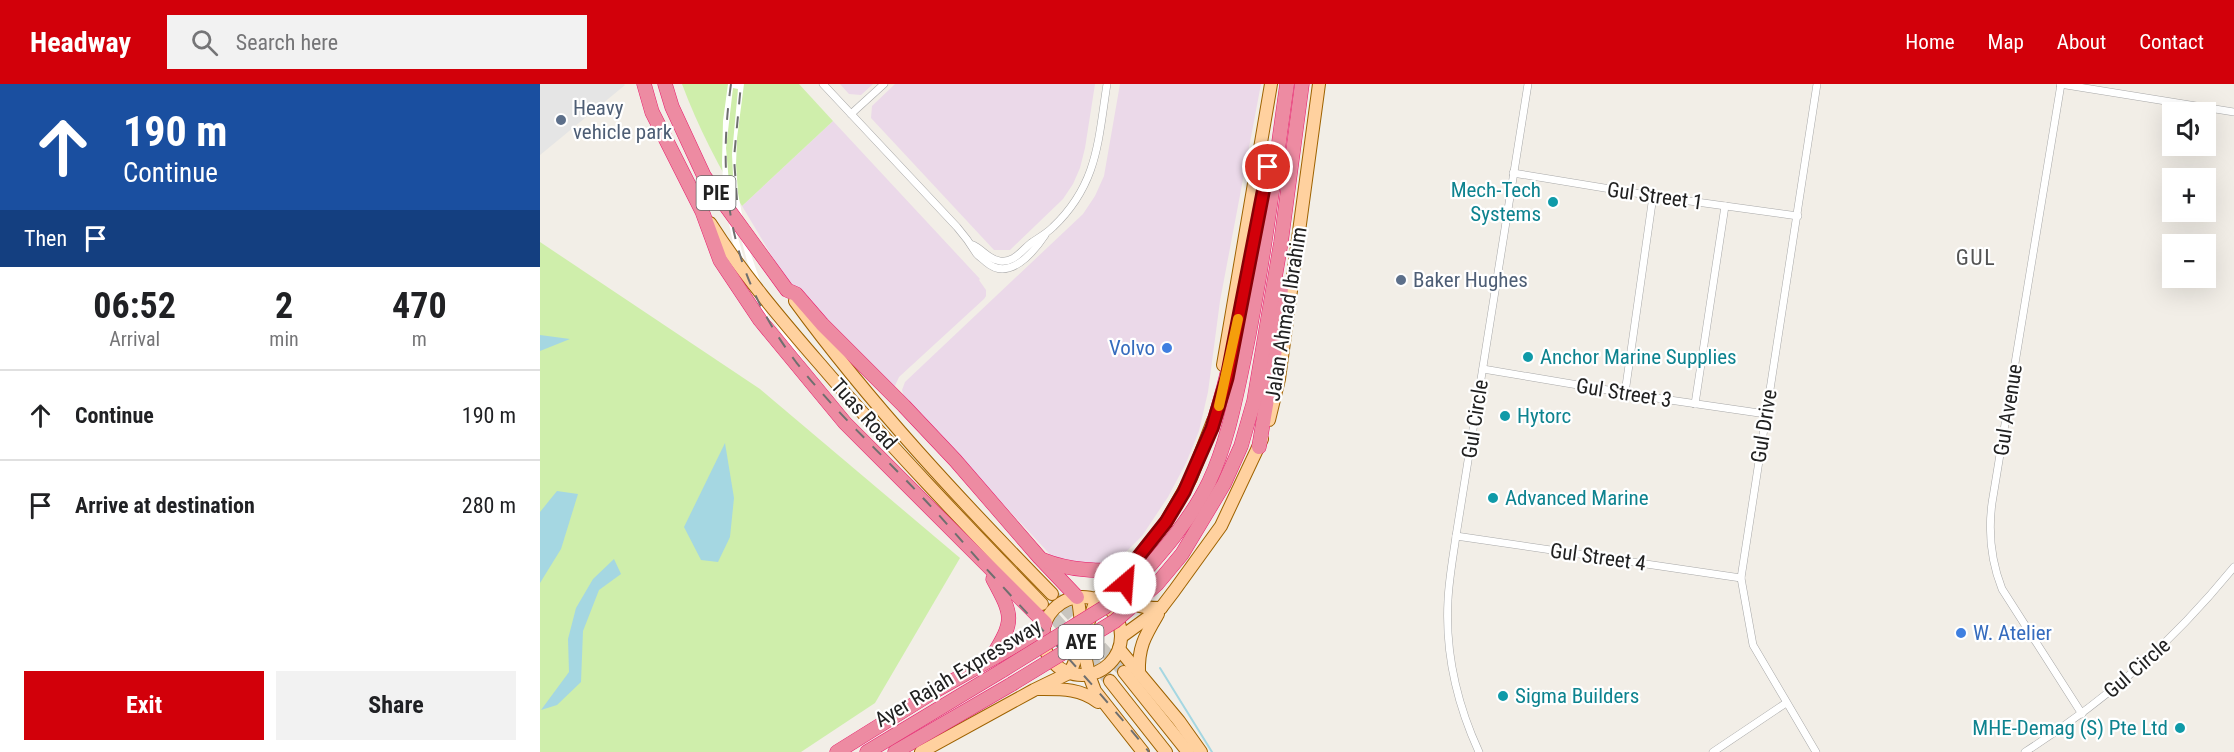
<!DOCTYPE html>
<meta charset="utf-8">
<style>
:root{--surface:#fff;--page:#f2f2f2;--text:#202124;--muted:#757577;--line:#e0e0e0;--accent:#d2000a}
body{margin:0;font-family:"Roboto Condensed",sans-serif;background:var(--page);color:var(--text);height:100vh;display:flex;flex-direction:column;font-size:22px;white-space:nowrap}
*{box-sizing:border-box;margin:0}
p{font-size:20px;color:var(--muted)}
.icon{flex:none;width:33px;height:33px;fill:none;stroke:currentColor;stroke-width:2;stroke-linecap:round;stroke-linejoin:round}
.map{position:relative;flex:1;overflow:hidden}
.drawer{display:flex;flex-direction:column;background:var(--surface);width:540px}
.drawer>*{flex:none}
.hud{background:#1a4fa0;color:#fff;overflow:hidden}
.buttons{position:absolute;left:1622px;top:18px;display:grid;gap:12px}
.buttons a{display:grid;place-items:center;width:54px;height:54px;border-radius:0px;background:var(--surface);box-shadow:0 6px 24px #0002;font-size:30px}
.pin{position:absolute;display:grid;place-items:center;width:51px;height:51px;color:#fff;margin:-26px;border:3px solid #fff;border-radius:50%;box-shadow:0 2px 6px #0007}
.me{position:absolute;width:66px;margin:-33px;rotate:27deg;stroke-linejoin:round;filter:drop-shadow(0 0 4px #0008)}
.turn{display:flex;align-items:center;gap:21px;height:126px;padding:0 24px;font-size:27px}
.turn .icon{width:78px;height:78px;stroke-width:2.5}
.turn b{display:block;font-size:42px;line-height:51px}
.then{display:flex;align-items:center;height:57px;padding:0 24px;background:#0003;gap:12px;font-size:22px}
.eta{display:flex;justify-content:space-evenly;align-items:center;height:102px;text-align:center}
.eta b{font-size:36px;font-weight:700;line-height:42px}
.button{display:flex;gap:12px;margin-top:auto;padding:12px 24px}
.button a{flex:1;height:69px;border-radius:0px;background:var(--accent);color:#fff;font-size:24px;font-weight:700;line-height:69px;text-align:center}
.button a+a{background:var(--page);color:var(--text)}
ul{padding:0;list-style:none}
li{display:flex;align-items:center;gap:18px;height:90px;padding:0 24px;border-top:2px solid var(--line)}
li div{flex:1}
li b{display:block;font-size:22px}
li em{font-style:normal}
header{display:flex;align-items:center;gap:36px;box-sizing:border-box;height:84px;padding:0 30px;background:var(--accent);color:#fff}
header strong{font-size:28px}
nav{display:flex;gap:33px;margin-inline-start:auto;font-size:21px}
.search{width:420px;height:54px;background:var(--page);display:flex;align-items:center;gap:15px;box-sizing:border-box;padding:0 21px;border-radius:0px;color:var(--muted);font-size:22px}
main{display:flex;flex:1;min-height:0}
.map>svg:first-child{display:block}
.industrial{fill:#ebd9e9}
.grass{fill:#cfeeab}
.parking{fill:#e5e5e5}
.water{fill:#a5d7e2}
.pier{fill:#fff}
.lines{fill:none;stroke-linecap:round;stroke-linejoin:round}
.stream{stroke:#a5d7e2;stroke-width:2}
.primary-tunnel{stroke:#c8c5bf;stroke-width:12;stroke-dasharray:12 6;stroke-linecap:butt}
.street-casing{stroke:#a8a8a8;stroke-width:8}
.primary-casing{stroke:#9e6200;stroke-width:14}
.highway-casing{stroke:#e71d6c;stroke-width:15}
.street{stroke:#fff;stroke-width:7}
.primary{stroke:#ffd19f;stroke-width:12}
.highway{stroke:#ed8ba2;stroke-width:14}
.rail{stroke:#6f6f6f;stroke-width:2;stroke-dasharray:12 12;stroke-linecap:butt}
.highway-bridge-casing{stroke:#e71d6c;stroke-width:15;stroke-linecap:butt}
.highway-bridge{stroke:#ed8ba2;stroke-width:14}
.route-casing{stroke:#880006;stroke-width:15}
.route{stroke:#d2000a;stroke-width:10}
.slow{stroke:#f59e0b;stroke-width:10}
.service-dot{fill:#5c6f8a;stroke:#fff;stroke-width:2}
.culture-dot{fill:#0f9aa8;stroke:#fff;stroke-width:2}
.shop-dot{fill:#3f7fe0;stroke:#fff;stroke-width:2}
.labels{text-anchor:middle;stroke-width:4.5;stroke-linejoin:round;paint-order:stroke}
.shield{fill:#fff;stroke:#646464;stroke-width:1.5}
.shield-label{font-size:20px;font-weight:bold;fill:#212121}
.service-label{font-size:21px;fill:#4e5e75;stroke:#fff;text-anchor:start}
.culture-label{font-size:21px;fill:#0d838f;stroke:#fff;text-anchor:start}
.street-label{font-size:21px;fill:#212121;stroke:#fff}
.shop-label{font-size:21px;fill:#366cbe;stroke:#fff;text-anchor:end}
.neighbourhood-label{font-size:22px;letter-spacing:1.5px;fill:#545454;stroke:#fff}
</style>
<header>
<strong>Headway</strong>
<div class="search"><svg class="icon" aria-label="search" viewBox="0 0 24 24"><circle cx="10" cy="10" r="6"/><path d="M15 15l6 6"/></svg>Search here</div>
<nav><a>Home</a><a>Map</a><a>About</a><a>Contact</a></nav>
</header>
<main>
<section class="drawer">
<div class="hud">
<div class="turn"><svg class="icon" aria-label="ahead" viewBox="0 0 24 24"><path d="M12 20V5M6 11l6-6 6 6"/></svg><div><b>190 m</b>Continue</div></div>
<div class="then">Then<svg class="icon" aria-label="arrive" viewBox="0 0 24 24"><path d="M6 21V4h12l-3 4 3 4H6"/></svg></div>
</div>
<div class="eta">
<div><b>06:52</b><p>Arrival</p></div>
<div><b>2</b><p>min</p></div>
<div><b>470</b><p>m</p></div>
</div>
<ul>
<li><svg class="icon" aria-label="ahead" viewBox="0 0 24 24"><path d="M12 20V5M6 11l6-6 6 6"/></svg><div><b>Continue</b></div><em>190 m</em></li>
<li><svg class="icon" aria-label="arrive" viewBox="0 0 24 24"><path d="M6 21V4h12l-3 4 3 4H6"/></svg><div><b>Arrive at destination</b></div><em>280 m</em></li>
</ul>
<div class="button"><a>Exit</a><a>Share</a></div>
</section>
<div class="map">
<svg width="1694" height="668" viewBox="0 0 1694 668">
<rect width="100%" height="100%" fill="#f2eee7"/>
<g class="industrial">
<polygon points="300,0 333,0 321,11 309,10"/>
<polygon points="355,0 555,0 545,64 540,84 533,100 523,115 470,166 454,166 331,34 332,22"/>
<polygon points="580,0 721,0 680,217 668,308 659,347 646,379 628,413 602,452 571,483 517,478 364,313 362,306 365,298 543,130 555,112 564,92"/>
<polygon points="293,37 440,195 439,196 446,206 446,212 444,215 359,293 354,304 287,239 242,189 202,122"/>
</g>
<g class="grass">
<path d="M142 0H259L293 37 202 122C179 83 158 43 142 0Z"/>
<polygon points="0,158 220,305 420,474 335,619 261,668 0,668"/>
</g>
<polygon class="parking" points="0,0 84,0 85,1 0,71"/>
<g class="water">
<polygon points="0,251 30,255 0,267"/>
<polygon points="185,359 194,414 190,453 178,478 161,476 144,443"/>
<polygon points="17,407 38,410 21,465 0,499 0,428"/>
<polygon points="74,475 81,490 59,506 43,547 41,598 17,621 1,626 29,588 28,555 36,524 53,495"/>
</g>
<polygon class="pier" points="188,0 204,0 197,54 196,81 198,109 208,162 225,211 248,253 264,277 261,280 228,228 207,177 199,146 194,114 192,70 198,5 193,4 186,64 192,133 207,185 218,213 237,248 230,245 209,207 193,159 184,115 182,79 183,37"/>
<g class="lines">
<polyline class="stream" points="620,584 672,668"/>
<g class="primary-tunnel">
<polyline points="512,510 584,588"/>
<polyline points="502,520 570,597"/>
</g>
<g class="street-casing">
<g id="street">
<path d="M283 0 417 143C424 151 430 159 436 169 438 172 443 175 446 178 469 198 493 169 505 151"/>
<polyline points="1520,0 1694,28"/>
<path d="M1521 0 1452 419C1448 449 1451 477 1462 505L1542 630"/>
<polyline points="311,30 344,0"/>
<polyline points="973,89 1113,112 1258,132"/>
<path d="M433 161C442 165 449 176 460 177 474 179 481 167 491 159 498 154 506 150 513 143 558 100 558 57 567 0"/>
<polyline points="943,285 1109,313 1226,330"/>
<polyline points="1085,309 1113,112"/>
<polyline points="1155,320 1185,122"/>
<polyline points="916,452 1201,494"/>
<path d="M939 668C917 620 905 569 908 516 909 495 913 473 916 452L988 0"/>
<polyline points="1173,668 1246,619"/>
<polyline points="1276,668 1213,561 1201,494 1277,0"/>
<path d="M1485 668C1569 614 1631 560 1694 483"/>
</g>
</g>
<g class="primary-casing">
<g id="primary">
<path d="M170 139C202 189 240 234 279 279 350 362 426 441 502 520"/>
<path d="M255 217C331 321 422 418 512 510"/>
<polyline points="683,281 731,0"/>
<polyline points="729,336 739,295 779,0"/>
<path d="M585 499C587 523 600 524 621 524"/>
<circle cx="542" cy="552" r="39"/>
<polyline points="581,553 621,524 634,507 681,442 722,355"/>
<polyline points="579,565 639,637 661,668"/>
<polyline points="584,588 648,668"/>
<path d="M529 589C542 569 543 536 537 513"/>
<path d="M599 589C598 563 605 552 618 530"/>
<polyline points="570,597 626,668"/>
<path d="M498 605C521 605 540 604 558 618"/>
<polyline points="381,668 494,606 529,589"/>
<polyline points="603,668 555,607 549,591 546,576 548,540 556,515 588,486 626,438 651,394 673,337"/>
</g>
</g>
<g class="highway-casing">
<g id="highway">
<polyline points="104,0 112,28 162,127 180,176 220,236 305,339 505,539"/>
<polyline points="125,0 132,23 164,92 247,206 256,210 282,240 364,322 415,376 499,473 537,513"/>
<path d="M672 344C697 266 708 183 724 103"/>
<polyline points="719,363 734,273 741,204"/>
<path d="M503 476C530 487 559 487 588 486"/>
<path d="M596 497C623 467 651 435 669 398 687 360 695 317 704 275 723 184 734 92 747 0"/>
<polyline points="607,509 617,500 642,470 684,400 701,362 714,317 741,158 762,0"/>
<path d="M452 573C475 536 473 532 453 495"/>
<polyline points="297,668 395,607 503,546"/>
<polyline points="327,668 463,586"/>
<polyline points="355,668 472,600"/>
</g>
</g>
<use href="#street" class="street"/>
<use href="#primary" class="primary"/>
<use href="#highway" class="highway"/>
<g class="rail">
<path d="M191 0C176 105 191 192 256 278 294 327 341 369 383 414 407 439 429 466 453 492 506 550 559 606 609 668"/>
<polyline points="197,116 194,74 201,0"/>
</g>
<g class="highway-bridge-casing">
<g id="highway-bridge">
<polyline points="463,586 565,523 596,497"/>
<polyline points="472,600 575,537 607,509"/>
</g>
</g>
<use href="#highway-bridge" class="highway-bridge"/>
</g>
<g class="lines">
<g class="route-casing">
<polyline id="route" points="585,499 588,486 626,438 644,408 672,344 687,294 728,83"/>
</g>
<use href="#route" class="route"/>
<polyline class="slow" points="679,322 698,235"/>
</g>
<g class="service-dot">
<circle cx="21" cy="36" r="6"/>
<circle cx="861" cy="196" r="6"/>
</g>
<g class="culture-dot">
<circle cx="1013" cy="118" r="6"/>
<circle cx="988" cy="273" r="6"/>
<circle cx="965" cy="332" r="6"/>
<circle cx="953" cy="414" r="6"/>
<circle cx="963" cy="612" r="6"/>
<circle cx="1640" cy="644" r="6"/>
</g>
<g class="shop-dot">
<circle cx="627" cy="264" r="6"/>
<circle cx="1421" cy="549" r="6"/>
</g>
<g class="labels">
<g class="shield">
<rect x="156.5" y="92" width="39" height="34" rx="4.5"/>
<rect x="518.5" y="541" width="45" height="34" rx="4.5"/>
</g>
<g class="shield-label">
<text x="176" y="116">PIE</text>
<text x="541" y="565">AYE</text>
</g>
<g class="service-label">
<text x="33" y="31">Heavy<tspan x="33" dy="24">vehicle park</tspan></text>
<text x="873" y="203">Baker Hughes</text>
</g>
<g class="culture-label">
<text x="1001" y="113" text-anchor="end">Mech-Tech<tspan x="1001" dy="24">Systems</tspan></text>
<text x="1000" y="280">Anchor Marine Supplies</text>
<text x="977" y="339">Hytorc</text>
<text x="965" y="421">Advanced Marine</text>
<text x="975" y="619">Sigma Builders</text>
<text x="1628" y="651" text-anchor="end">MHE-Demag (S) Pte Ltd</text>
</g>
<g class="street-label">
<text transform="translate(1115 112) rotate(8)" y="7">Gul Street 1</text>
<text transform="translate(746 230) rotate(-81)" y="7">Jalan Ahmad Ibrahim</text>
<text transform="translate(1084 309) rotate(9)" y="7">Gul Street 3</text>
<text transform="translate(1468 326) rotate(-81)" y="7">Gul Avenue</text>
<text transform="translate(324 330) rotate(48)" y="7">Tuas Road</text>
<text transform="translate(935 335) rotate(-81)" y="7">Gul Circle</text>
<text transform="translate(1224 342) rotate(-81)" y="7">Gul Drive</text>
<text transform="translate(1058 473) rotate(8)" y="7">Gul Street 4</text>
<text transform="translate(1597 584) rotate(-41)" y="7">Gul Circle</text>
<text transform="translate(418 589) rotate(-31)" y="7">Ayer Rajah Expressway</text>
</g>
<g class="shop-label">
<text x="615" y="271">Volvo</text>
<text x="1433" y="556" text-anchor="start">W. Atelier</text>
</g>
<g class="neighbourhood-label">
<text x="1436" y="181">GUL</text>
</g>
</g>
</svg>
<div class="buttons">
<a><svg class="icon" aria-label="sound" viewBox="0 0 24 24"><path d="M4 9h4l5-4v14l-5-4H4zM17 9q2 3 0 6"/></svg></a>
<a>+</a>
<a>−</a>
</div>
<div class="pin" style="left:728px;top:83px;background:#d93025"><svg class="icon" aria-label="arrive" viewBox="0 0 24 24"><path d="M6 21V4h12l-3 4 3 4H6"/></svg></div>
<svg class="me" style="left:585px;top:499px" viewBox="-20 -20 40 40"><circle r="19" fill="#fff"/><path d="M0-13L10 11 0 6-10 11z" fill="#d2000a"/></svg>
</div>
</main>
